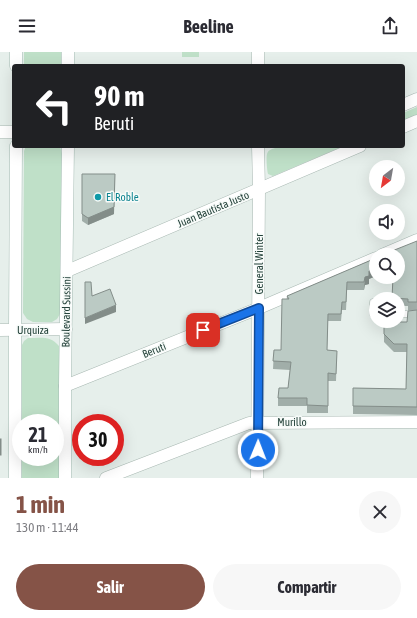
<!DOCTYPE html>
<html lang="es">
<meta charset="utf-8">
<style>
:root{--surface:#fff;--page:#f7f7f7;--text:#2b2b33;--muted:#7c7c81;--accent:#855347}
body{margin:0;font-family:"Asap Condensed",sans-serif;background:var(--page);color:var(--text);height:100vh;display:flex;flex-direction:column;font-size:15px;white-space:nowrap}
*{box-sizing:border-box;margin:0}
p{font-size:13px;color:var(--muted)}
.icon{flex:none;width:22px;height:22px;fill:none;stroke:currentColor;stroke-width:2;stroke-linecap:round;stroke-linejoin:round}
.map{position:relative;height:426px;overflow:hidden}
.side{display:flex;flex-direction:column;background:var(--surface);flex:1}
.side>*{flex:none}
.banner{position:absolute;left:12px;top:12px;width:393px;height:84px;border-radius:4px;box-shadow:0 4px 16px #0002;background:#202124;color:#fff;overflow:hidden}
.needle{width:26px;rotate:211deg}
.tools{position:absolute;left:369px;top:108px;display:grid;gap:8px}
.tools a{display:grid;place-items:center;width:36px;height:36px;border-radius:50%;background:var(--surface);box-shadow:0 4px 16px #0002;font-size:20px}
.speed{position:absolute;left:12px;top:362px;display:flex;gap:8px;font-size:20px;font-weight:700;text-align:center}
.speed>*{display:grid;place-content:center;width:52px;height:52px;border-radius:50%;background:var(--surface);box-shadow:0 4px 16px #0002;line-height:1}
.speed small{font-size:10px;font-weight:400}
.speed .limit{border:6px solid #d22;background:#fff;color:#111}
.pin{position:absolute;display:grid;place-items:center;width:34px;height:34px;color:#fff;margin:-17px;border-radius:8px;box-shadow:0 2px 6px #0006}
.me{position:absolute;width:44px;margin:-22px;rotate:1deg;stroke-linejoin:round;filter:drop-shadow(0 0 3px #0008)}
.turn{display:flex;align-items:center;gap:14px;height:84px;padding:0 16px;font-size:18px}
.turn .icon{width:52px;height:52px;stroke-width:2.5}
.turn b{display:block;font-size:28px;line-height:34px}
.round{display:grid;place-items:center;flex:none;width:42px;height:42px;border-radius:21px;background:var(--page)}
.overview{display:flex;align-items:center;justify-content:space-between;height:68px;padding:0 16px}
h1{font-size:24px;font-weight:700;line-height:30px;color:var(--accent)}
.cta{display:flex;gap:8px;margin-top:auto;padding:8px 16px}
.cta a{flex:1;height:46px;border-radius:24px;background:var(--accent);color:#fff;font-size:16px;font-weight:700;line-height:46px;text-align:center}
.cta a+a{background:var(--page);color:var(--text)}
header{display:flex;justify-content:space-between;align-items:center;height:52px;padding:0 16px;background:var(--surface);font-size:18px;font-weight:700}
.map>svg:first-child{display:block}
.green{fill:#bfe0c8}
.lines{fill:none;stroke-linecap:round;stroke-linejoin:round}
.lane-casing{stroke:#a8b8b2;stroke-width:7}
.street-casing{stroke:#a8b8b2;stroke-width:13}
.secondary-casing{stroke:#a4bbb3;stroke-width:13}
.lane{stroke:#fff;stroke-width:6}
.street{stroke:#fff;stroke-width:12}
.secondary{stroke:#fff;stroke-width:12}
.wall{fill:#a1aea9}
.shaded-wall{fill:#838d89}
.building{fill:#bbcac4;stroke:#838d89}
.route-casing{stroke:#114b97;stroke-width:10}
.route{stroke:#1a73e8;stroke-width:7}
.culture-dot{fill:#0f9aa8;stroke:#f7fbf9;stroke-width:1.5}
.labels{text-anchor:middle;stroke-width:3;stroke-linejoin:round;paint-order:stroke}
.culture-label{font-size:11px;fill:#0d838f;stroke:#f7fbf9;text-anchor:start}
.street-label{font-size:11px;fill:#24423a;stroke:#f7fbf9}
</style>
<header><svg class="icon" aria-label="menu" viewBox="0 0 24 24"><path d="M4 6h16M4 12h16M4 18h16"/></svg>Beeline<svg class="icon" aria-label="share" viewBox="0 0 24 24"><path d="M12 15V3M7 8l5-5 5 5M5 13v7h14v-7"/></svg></header>
<div class="map">
<svg width="417" height="426" viewBox="0 0 417 426">
<rect width="100%" height="100%" fill="#e6efeb"/>
<g class="green">
<rect x="24" y="0" width="37" height="14"/>
<rect x="182" y="0" width="17" height="5"/>
<polygon points="417,55 417,63 403,69 403,61"/>
<polygon points="26,94 58,94 60,95 62,102 60,262 57,267 52,270 33,270 27,267 23,261 24,99"/>
<path d="M323 94H344L273 124 268 122C267 118 266 106 267 102 268 98 272 97 275 96L321 95Z"/>
<path d="M28 286C41 286 50 283 59 294V426H22V405H55V371H22V293L24 289Z"/>
</g>
<g class="lines">
<g class="lane-casing">
<g id="lane">
<polyline points="373,250 373,262 376,262"/>
<polyline points="398,262 417,262"/>
</g>
</g>
<g class="street-casing">
<g id="street">
<polyline points="258,14 258,0"/>
<polyline points="403,53 417,47"/>
<polyline points="403,75 417,69"/>
<polyline points="0,80 14,80"/>
<polyline points="382,203 417,188"/>
<polyline points="67,219 360,94"/>
<polyline points="0,278 66,277"/>
<polyline points="65,334 259,256 376,206"/>
<polyline points="106,426 249,371 417,370"/>
<polyline points="257,426 259,137 258,94"/>
</g>
</g>
<g class="secondary-casing">
<g id="secondary">
<polyline points="16,0 16,14"/>
<polyline points="68,0 68,14"/>
<polyline points="15,426 15,278 16,94"/>
<polyline points="65,426 65,334 68,94"/>
</g>
</g>
<use href="#lane" class="lane"/>
<use href="#street" class="street"/>
<use href="#secondary" class="secondary"/>
</g>
<g class="wall">
<polygon points="82,122 114,162 88,173 82,169"/>
<polygon points="417,189 417,258 408,258 408,254 398,254 398,247 392,247 393,225"/>
<polygon points="376,206 376,224 369,227 369,232 365,233 364,238 347,238 346,258 342,258 341,269 328,269 327,298 337,299 336,329 328,329 328,361 307,361 307,354 278,354 278,346 288,336 290,318 273,317 274,298 281,298 287,244"/>
<polygon points="417,258 417,363 353,362 353,336 406,337 407,300 394,300 384,290 384,270 407,270"/>
</g>
<g class="shaded-wall">
<polygon points="115,122 114,162 88,173 88,166"/>
<polygon points="376,216 376,224 369,227 369,232 365,233 364,238 365,225 369,219"/>
<polygon points="116,253 116,260 85,272 85,266"/>
</g>
<g class="building">
<polygon points="82,122 115,122 114,155 88,166 82,162"/>
<polygon points="417,189 417,250 408,250 408,247 392,246 393,225 398,225 398,203 382,203"/>
<polygon points="376,206 376,216 369,219 369,224 365,225 364,230 347,230 346,250 342,250 341,262 328,262 327,298 337,299 336,322 328,321 328,354 307,353 307,346 278,346 279,336 288,336 291,310 273,309 274,298 281,298 282,247 289,247 287,244"/>
<polygon points="85,230 91,230 92,244 110,237 116,253 85,266"/>
<polygon points="417,258 417,355 353,354 353,336 406,337 407,292 394,292 384,282 384,270 407,270 408,259"/>
<rect x="0" y="387" width="1" height="16"/>
</g>
<g class="lines">
<g class="route-casing">
<polyline id="route" points="203,278 259,256 258,398"/>
</g>
<use href="#route" class="route"/>
</g>
<circle class="culture-dot" cx="98" cy="145" r="4"/>
<g class="labels">
<g class="culture-label">
<text x="106" y="149">El Roble</text>
</g>
<g class="street-label">
<text transform="translate(213 157) rotate(-23)" y="4">Juan Bautista Justo</text>
<text transform="translate(259 212) rotate(-90)" y="4">General Winter</text>
<text transform="translate(66 260) rotate(-89)" y="4">Boulevard Sussini</text>
<text x="33" y="282">Urquiza</text>
<text transform="translate(154 298) rotate(-22)" y="4">Beruti</text>
<text x="292" y="374">Murillo</text>
</g>
</g>
</svg>
<div class="tools">
<a><svg class="needle" viewBox="-14 -14 28 28"><path d="M0-13l5 13h-10z" fill="#e53935"/><path d="M0 13l5-13h-10z" fill="#7c7c81"/></svg></a>
<a><svg class="icon" aria-label="sound" viewBox="0 0 24 24"><path d="M4 9h4l5-4v14l-5-4H4zM17 9q2 3 0 6"/></svg></a>
<a><svg class="icon" aria-label="search" viewBox="0 0 24 24"><circle cx="10" cy="10" r="6"/><path d="M15 15l6 6"/></svg></a>
<a><svg class="icon" aria-label="layers" viewBox="0 0 24 24"><path d="M12 4l9 5-9 5-9-5zM3 14l9 5 9-5"/></svg></a>
</div>
<div class="speed"><div>21<small>km/h</small></div><div class="limit">30</div></div>
<div class="pin" style="left:203px;top:278px;background:#d93025"><svg class="icon" aria-label="arrive" viewBox="0 0 24 24"><path d="M6 21V4h12l-3 4 3 4H6"/></svg></div>
<svg class="me" style="left:258px;top:398px" viewBox="-20 -20 40 40"><circle r="17" fill="#1a73e8" stroke="#fff" stroke-width="3"/><path d="M0-11L8 9 0 5-8 9z" fill="#fff"/></svg>
<div class="banner">
<div class="turn"><svg class="icon" aria-label="left" viewBox="0 0 24 24"><path d="M17 20v-9H6M10 6l-5 5 5 5"/></svg><div><b>90 m</b>Beruti</div></div>
</div>
</div>
<section class="side">
<div class="overview"><div><h1>1 min</h1><p>130 m · 11:44</p></div><a class="round"><svg class="icon" aria-label="close" viewBox="0 0 24 24"><path d="M6 6l12 12M18 6L6 18"/></svg></a></div>
<div class="cta"><a>Salir</a><a>Compartir</a></div>
</section>
